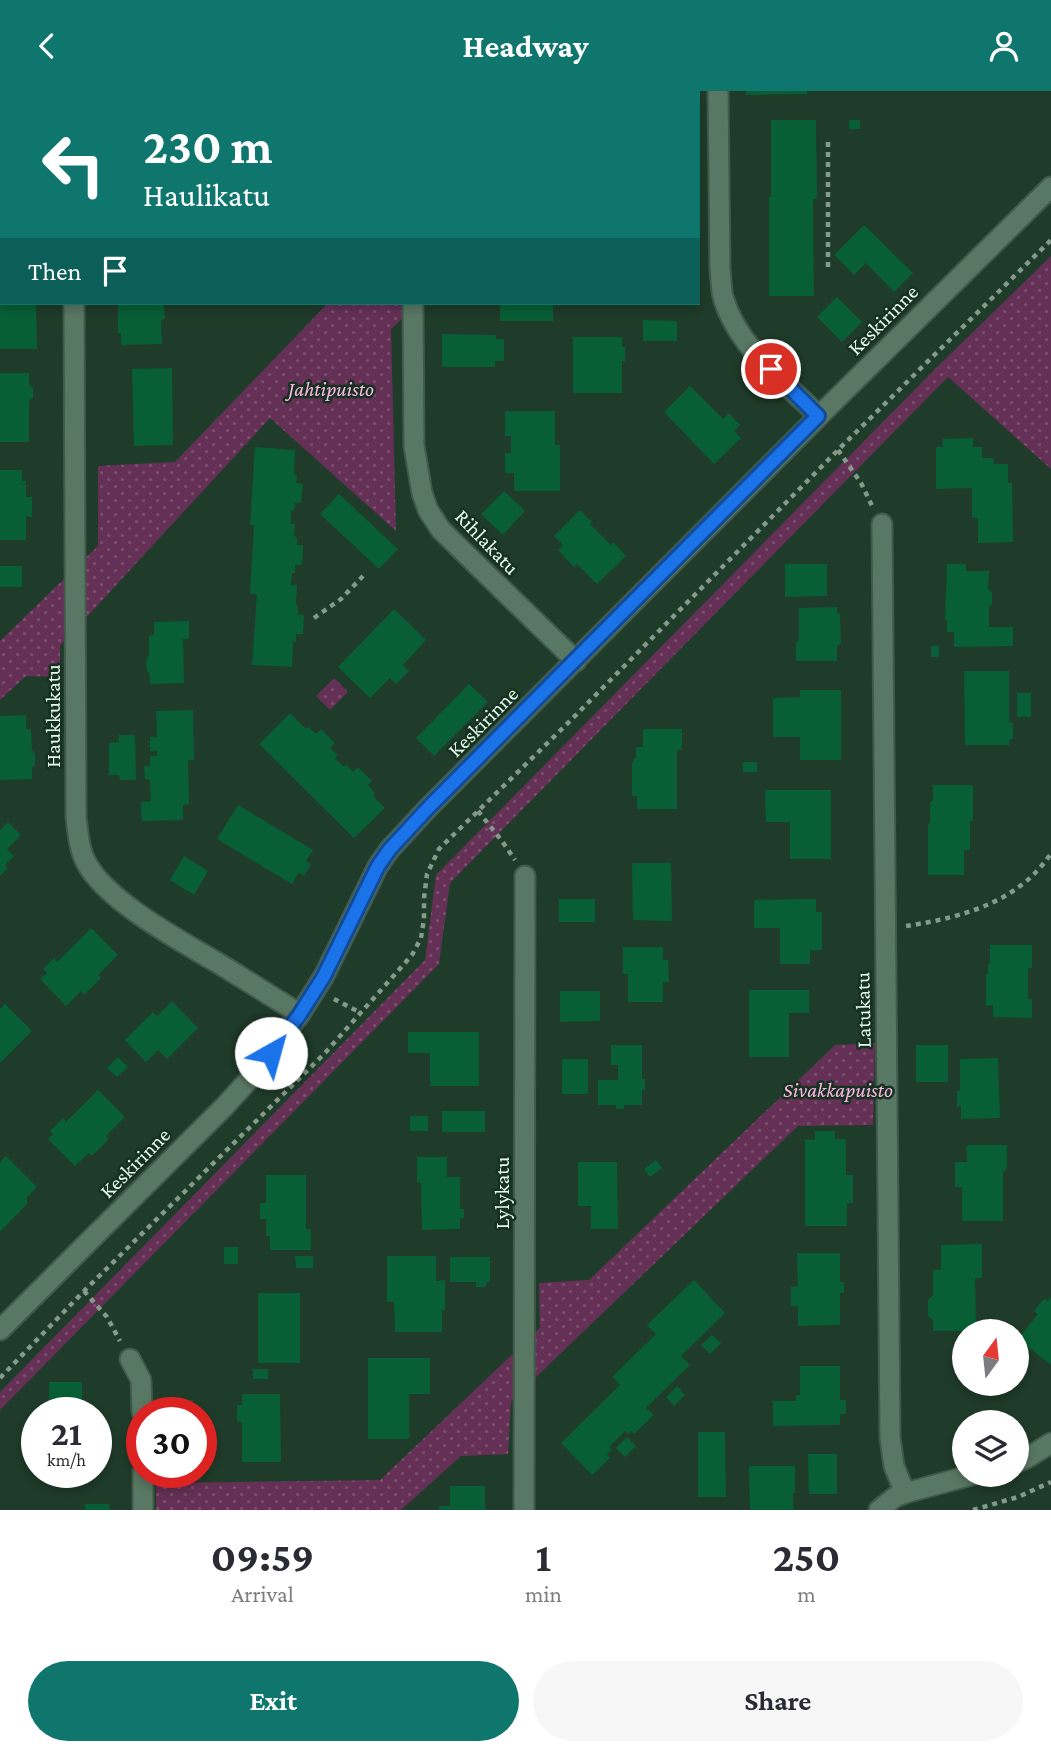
<!DOCTYPE html>
<style>
:root{--surface:#fff;--page:#f7f7f7;--text:#2b2b33;--muted:#7c7c81;--accent:#0f766e}
body{margin:0;font-family:"Crimson Pro",serif;background:var(--page);color:var(--text);height:100vh;display:flex;flex-direction:column;font-size:26px;white-space:nowrap}
*{box-sizing:border-box;margin:0}
p{font-size:23px;color:var(--muted)}
.icon{flex:none;width:38px;height:38px;fill:none;stroke:currentColor;stroke-width:2;stroke-linecap:round;stroke-linejoin:round}
.map{position:relative;height:1419px;overflow:hidden}
.side{display:flex;flex-direction:column;background:var(--surface);flex:1}
.side>*{flex:none}
.guide{position:absolute;left:0px;top:0px;width:700px;height:214px;box-shadow:0 4px 10px #0003;background:#0f766e;color:#fff;overflow:hidden}
.needle{width:46px;rotate:15deg}
.controls{position:absolute;left:952px;top:1228px;display:grid;gap:14px}
.controls a{display:grid;place-items:center;width:77px;height:77px;border-radius:50%;background:var(--surface);box-shadow:0 4px 10px #0003;font-size:35px}
.speed{position:absolute;left:21px;top:1306px;display:flex;gap:14px;font-size:35px;font-weight:700;text-align:center}
.speed>*{display:grid;place-content:center;width:91px;height:91px;border-radius:50%;background:var(--surface);box-shadow:0 4px 10px #0003;line-height:1}
.speed small{font-size:18px;font-weight:400}
.speed .limit{border:10px solid #d22;background:#fff;color:#111}
.pin{position:absolute;display:grid;place-items:center;width:60px;height:60px;color:#fff;margin:-30px;border:4px solid #fff;border-radius:50%;box-shadow:0 2px 7px #0007}
.me{position:absolute;width:77px;margin:-38px;rotate:38deg;stroke-linejoin:round;filter:drop-shadow(0 0 5px #0008)}
.turn{display:flex;align-items:center;gap:24px;height:147px;padding:0 28px;font-size:32px}
.turn .icon{width:91px;height:91px;stroke-width:2.5}
.turn b{display:block;font-size:49px;line-height:60px}
.then{display:flex;align-items:center;height:66px;padding:0 28px;background:#0003;gap:14px;font-size:26px}
.eta{display:flex;justify-content:space-evenly;align-items:center;height:119px;text-align:center}
.eta b{font-size:42px;font-weight:700;line-height:49px}
.action{display:flex;gap:14px;margin-top:auto;padding:14px 28px}
.action a{flex:1;height:80px;border-radius:42px;background:var(--accent);color:#fff;font-size:28px;font-weight:700;line-height:80px;text-align:center}
.action a+a{background:var(--page);color:var(--text)}
header{display:flex;justify-content:space-between;align-items:center;height:91px;padding:0 28px;background:var(--accent);color:#fff;font-size:32px;font-weight:700}
.map>svg:first-child{display:block}
.green{fill:url(#green-dots)}
.building{fill:#085f35}
.lines{fill:none;stroke-linecap:round;stroke-linejoin:round}
.minor-casing{stroke:#40594a;stroke-width:23}
.tertiary-casing{stroke:#40594a;stroke-width:23}
.path{stroke:#849a8b;stroke-width:4.5;stroke-dasharray:5 5;stroke-linecap:butt}
.minor{stroke:#597863;stroke-width:19}
.tertiary{stroke:#597863;stroke-width:19}
.route-casing{stroke:#114b97;stroke-width:18}
.route{stroke:#1a73e8;stroke-width:12}
.labels{text-anchor:middle;stroke-width:5;stroke-linejoin:round;paint-order:stroke}
.street-label{font-size:21px;fill:#e6f7eb;stroke:#15311f}
.park-label{font-size:21px;font-style:italic;fill:#ffb4e5;stroke:#15311f}
</style>
<header><svg class="icon" aria-label="back" viewBox="0 0 24 24"><path d="M15 5l-7 7 7 7"/></svg>Headway<svg class="icon" aria-label="person" viewBox="0 0 24 24"><circle cx="12" cy="8" r="4"/><path d="M4 21q1-7 8-7t8 7"/></svg></header>
<div class="map">
<svg width="1051" height="1419" viewBox="0 0 1051 1419">
<defs>
<pattern id="green-dots" width="8" height="8" patternUnits="userSpaceOnUse" patternTransform="scale(1.75)"><rect width="8" height="8" fill="#653055"/><path d="M2 2h.1M6 6h.1" fill="none" stroke="#7b4f6e" stroke-width="1.8" stroke-linecap="round"/></pattern>
</defs>
<rect width="100%" height="100%" fill="#1f3b29"/>
<g class="green">
<polygon points="1051,165 1051,378 948,286 450,792 439,873 0,1319 0,1301 425,869 436,784 937,276"/>
<polygon points="328,212 419,212 391,238 396,440 270,327 60,555 60,586 26,585 0,609 0,550 98,455 98,375 175,371"/>
<polygon points="334,587 348,601 330,619 316,605"/>
<polygon points="875,952 873,1034 798,1035 511,1310 508,1363 461,1365 401,1419 156,1419 156,1392 380,1389 540,1237 539,1192 589,1189 835,954"/>
</g>
<g class="building">
<polygon points="746,0 807,0 807,3 746,4"/>
<polygon points="771,29 816,29 817,108 813,108 814,205 769,205 769,106 771,106"/>
<rect x="849" y="29" width="11" height="9"/>
<polygon points="864,134 913,182 894,201 866,172 854,184 834,164"/>
<polygon points="837,206 862,231 842,251 817,226"/>
<polygon points="0,212 36,212 37,258 0,258"/>
<polygon points="118,212 161,212 164,215 165,227 161,230 162,253 121,254 121,242 118,242"/>
<rect x="500" y="212" width="53" height="18"/>
<polygon points="643,229 677,230 677,250 643,250"/>
<polygon points="442,243 496,244 496,248 504,248 504,270 495,270 495,276 442,276"/>
<polygon points="573,246 622,246 622,256 625,256 625,270 622,270 622,302 573,302"/>
<polygon points="172,277 173,354 134,355 132,278"/>
<polygon points="0,282 29,282 29,293 33,297 33,307 29,310 29,351 0,351"/>
<polygon points="690,295 723,328 729,322 740,334 734,340 741,347 714,373 664,321"/>
<polygon points="505,320 555,320 555,354 560,354 560,400 514,400 514,382 505,382 505,362 511,362 511,345 505,345"/>
<polygon points="973,347 973,356 982,356 982,367 993,367 994,373 1008,373 1008,392 1012,392 1013,451 978,452 978,427 972,427 972,397 936,398 936,356 943,356 943,348"/>
<polygon points="255,356 295,359 294,383 297,384 296,392 303,393 301,412 295,412 294,420 291,419 291,433 295,433 294,445 297,446 297,454 303,454 302,474 295,474 295,482 292,482 291,494 297,494 296,514 298,515 298,523 304,524 303,543 296,543 296,551 293,550 292,576 252,574 257,503 250,503 254,434 250,434"/>
<polygon points="0,379 22,379 22,390 26,390 26,406 32,406 32,426 26,425 26,449 0,449"/>
<polygon points="504,400 525,420 503,444 481,423"/>
<polygon points="339,403 398,458 379,478 320,423"/>
<polygon points="580,419 592,431 590,433 611,454 613,451 626,465 597,493 577,473 574,476 558,459 563,454 554,445"/>
<polygon points="785,473 827,473 827,505 785,506"/>
<polygon points="947,473 966,473 966,480 989,480 988,498 992,501 992,513 989,516 989,536 1013,536 1013,555 954,556 954,541 947,541 947,530 945,528"/>
<rect x="0" y="475" width="22" height="21"/>
<polygon points="837,516 837,521 840,524 841,552 837,555 837,570 796,570 796,552 799,548 799,517"/>
<polygon points="394,518 426,549 403,574 409,580 396,593 390,587 370,607 338,576"/>
<polygon points="189,530 189,548 183,548 184,592 150,593 149,581 147,581 146,569 149,565 149,545 154,544 154,531"/>
<rect x="931" y="555" width="8" height="11"/>
<polygon points="964,580 1009,580 1009,631 1013,632 1013,648 1010,648 1009,654 965,654"/>
<polygon points="469,593 488,611 434,665 416,647"/>
<polygon points="800,599 841,599 841,669 800,669 800,646 773,646 773,607 800,606"/>
<rect x="1017" y="602" width="14" height="24"/>
<polygon points="193,619 194,669 188,669 189,713 183,714 183,729 142,730 141,711 151,710 150,689 145,688 144,675 150,675 150,665 157,665 157,660 150,660 150,646 157,646 156,620"/>
<polygon points="290,622 306,638 309,636 316,643 321,638 335,652 330,657 338,664 335,667 344,676 346,673 353,681 358,676 372,690 368,694 375,702 373,705 385,717 354,747 259,653"/>
<polygon points="26,624 26,638 31,638 32,659 35,663 35,675 32,676 32,688 0,689 0,625"/>
<polygon points="643,638 682,638 682,659 677,659 677,718 637,718 637,705 632,705 632,671 636,666 636,656 643,656"/>
<polygon points="119,644 135,644 136,689 120,689 119,684 109,684 109,652 119,651"/>
<rect x="743" y="671" width="14" height="10"/>
<polygon points="933,694 973,694 973,730 970,730 970,759 964,759 964,784 928,784 928,734 930,731 930,712 933,709"/>
<polygon points="765,699 831,699 831,768 790,768 790,731 766,731"/>
<polygon points="238,714 313,759 306,770 311,773 304,785 299,782 292,793 217,748"/>
<polygon points="8,731 21,744 7,758 14,765 5,774 8,777 0,785 0,739"/>
<polygon points="184,765 208,780 194,804 170,789"/>
<polygon points="632,772 671,772 672,830 633,829"/>
<rect x="559" y="808" width="36" height="23"/>
<polygon points="816,808 816,821 822,821 822,859 810,859 810,873 780,873 780,837 754,837 754,809"/>
<polygon points="91,837 118,864 98,884 101,887 84,904 81,900 66,915 40,888 47,882 43,878 54,867 57,871"/>
<polygon points="990,854 1032,854 1032,877 1028,877 1028,908 1032,908 1032,927 993,926 993,914 986,915 986,884 988,882 988,874 990,872"/>
<polygon points="623,856 663,856 663,869 668,869 669,891 663,891 663,911 628,911 628,883 623,883"/>
<polygon points="749,899 809,899 809,922 789,922 789,966 749,966"/>
<polygon points="560,900 600,900 600,930 560,931"/>
<polygon points="172,910 198,937 167,968 158,959 146,971 125,949 153,921 157,925"/>
<polygon points="5,913 32,940 0,972 0,918"/>
<polygon points="408,941 479,941 479,995 430,995 430,962 408,962"/>
<polygon points="611,954 642,954 642,988 645,988 645,999 642,999 642,1014 624,1014 624,1018 616,1018 616,1014 598,1014 598,989 618,989 618,974 611,974"/>
<rect x="916" y="954" width="32" height="37"/>
<polygon points="118,966 128,976 117,986 107,977"/>
<polygon points="998,967 1000,1027 961,1028 961,1015 957,1016 957,1000 960,1000 960,968"/>
<rect x="562" y="968" width="26" height="35"/>
<polygon points="98,999 125,1026 106,1045 109,1048 92,1065 89,1062 75,1075 48,1048 53,1044 50,1040 63,1027 66,1031"/>
<rect x="442" y="1020" width="43" height="21"/>
<rect x="410" y="1025" width="18" height="15"/>
<polygon points="815,1040 835,1040 835,1048 846,1048 846,1084 853,1084 853,1112 847,1112 847,1135 805,1135 805,1048 815,1049"/>
<polygon points="967,1054 1007,1054 1007,1077 1003,1081 1003,1130 962,1130 962,1096 955,1096 955,1071 967,1071"/>
<polygon points="6,1065 37,1096 27,1106 27,1113 0,1141 0,1071"/>
<polygon points="417,1066 447,1066 447,1086 460,1086 460,1118 464,1118 464,1127 460,1127 460,1138 422,1139 421,1092 417,1091"/>
<polygon points="656,1069 662,1077 650,1086 644,1078"/>
<polygon points="578,1071 617,1071 618,1138 591,1138 591,1115 578,1115"/>
<polygon points="266,1084 306,1084 306,1138 311,1138 311,1159 270,1159 270,1145 266,1145 266,1128 260,1128 260,1112 266,1112"/>
<polygon points="982,1153 982,1187 975,1187 976,1240 933,1240 933,1229 928,1225 928,1209 933,1204 933,1179 941,1179 941,1154"/>
<rect x="224" y="1156" width="14" height="17"/>
<polygon points="797,1162 840,1162 840,1191 844,1191 844,1202 840,1202 840,1234 798,1235 798,1215 791,1215 791,1196 798,1195"/>
<polygon points="295,1165 313,1165 313,1177 296,1177"/>
<polygon points="387,1165 436,1165 436,1190 445,1189 445,1219 442,1219 442,1241 395,1241 394,1211 387,1211"/>
<polygon points="450,1166 490,1166 490,1191 486,1191 486,1196 476,1196 476,1191 450,1191"/>
<polygon points="694,1189 725,1222 681,1265 690,1274 646,1317 654,1324 634,1343 631,1340 628,1343 625,1340 609,1356 612,1359 607,1363 610,1367 592,1384 561,1352 620,1294 612,1286 656,1243 647,1234"/>
<rect x="258" y="1202" width="42" height="70"/>
<polygon points="1051,1206 1051,1274 1018,1248 1038,1223 1034,1220 1044,1208 1048,1210"/>
<polygon points="712,1244 721,1252 710,1263 701,1254"/>
<polygon points="368,1267 430,1267 430,1303 409,1303 409,1348 368,1348"/>
<polygon points="800,1275 840,1275 840,1309 846,1309 846,1323 840,1323 840,1334 773,1335 773,1310 796,1310 796,1304 800,1304"/>
<rect x="253" y="1278" width="15" height="10"/>
<rect x="49" y="1291" width="33" height="30"/>
<polygon points="677,1295 685,1304 674,1315 666,1306"/>
<polygon points="242,1303 280,1303 281,1371 242,1371 242,1331 237,1331 237,1314 242,1314"/>
<rect x="184" y="1309" width="9" height="8"/>
<polygon points="698,1341 725,1341 726,1406 698,1406"/>
<polygon points="627,1346 636,1355 625,1366 616,1357"/>
<polygon points="808,1363 837,1363 837,1403 809,1403"/>
<polygon points="749,1375 795,1375 795,1402 793,1402 793,1419 750,1419"/>
<rect x="49" y="1381" width="38" height="4"/>
<polygon points="450,1395 485,1395 485,1419 439,1419 439,1415 450,1415"/>
<rect x="85" y="1413" width="24" height="6"/>
</g>
<g class="lines">
<g class="minor-casing">
<g id="minor">
<polyline points="411,0 411,2"/>
<path d="M718 0 720 178C721 187 721 197 723 206 737 255 783 290 819 325"/>
<path d="M74 212 76 726C78 742 79 759 87 773 108 811 181 850 218 872 246 889 273 906 300 923"/>
<polyline points="413,212 414,355 422,402 428,419 441,439 576,570"/>
<polyline points="882,433 890,1347 894,1375 905,1402"/>
<polyline points="0,1239 224,1016 257,980 300,923 324,885 378,775 390,758 428,717 819,325 1051,96"/>
<polyline points="130,1268 141,1289 142,1321"/>
<polyline points="143,1381 143,1419"/>
<polyline points="524,1419 525,785"/>
</g>
</g>
<g class="tertiary-casing">
<g id="tertiary">
<polyline points="1017,1371 1027,1367 1051,1352"/>
<polyline points="879,1419 895,1406 905,1402 972,1384"/>
</g>
</g>
<g class="path">
<polyline points="48,0 50,2"/>
<polyline points="616,2 618,0"/>
<polyline points="828,176 828,46"/>
<polyline points="838,359 861,392 873,417"/>
<polyline points="314,527 341,508 363,485"/>
<polyline points="478,720 502,750 515,769"/>
<path d="M906 835C952 828 1003 816 1037 780 1042 775 1046 769 1051 763"/>
<polyline points="334,908 361,922"/>
<polyline points="84,1200 107,1226 120,1250"/>
<polyline points="0,1287 84,1200 325,962 412,864 421,847 424,828 424,807 427,783 439,758 566,634 838,359 1051,149"/>
<polyline points="973,1419 1018,1406 1051,1391"/>
</g>
<use href="#minor" class="minor"/>
<use href="#tertiary" class="tertiary"/>
</g>
<g class="lines">
<g class="route-casing">
<polyline id="route" points="271,962 300,923 324,885 378,775 390,758 428,717 818,325 771,278"/>
</g>
<use href="#route" class="route"/>
</g>
<g class="labels">
<g class="street-label">
<text transform="translate(883 229) rotate(-45)" y="7">Keskirinne</text>
<text transform="translate(487 451) rotate(46)" y="7">Rihlakatu</text>
<text transform="translate(53 625) rotate(-90)" y="7">Haukkukatu</text>
<text transform="translate(483 631) rotate(-45)" y="7">Keskirinne</text>
<text transform="translate(863 919) rotate(-91)" y="7">Latukatu</text>
<text transform="translate(135 1072) rotate(-45)" y="7">Keskirinne</text>
<text transform="translate(502 1102) rotate(-90)" y="7">Lylykatu</text>
</g>
<g class="park-label">
<text x="331" y="305">Jahtipuisto</text>
<text x="838" y="1006">Sivakkapuisto</text>
</g>
</g>
</svg>
<div class="controls">
<a><svg class="needle" viewBox="-14 -14 28 28"><path d="M0-13l5 13h-10z" fill="#e53935"/><path d="M0 13l5-13h-10z" fill="#7c7c81"/></svg></a>
<a><svg class="icon" aria-label="layers" viewBox="0 0 24 24"><path d="M12 4l9 5-9 5-9-5zM3 14l9 5 9-5"/></svg></a>
</div>
<div class="speed"><div>21<small>km/h</small></div><div class="limit">30</div></div>
<div class="pin" style="left:771px;top:278px;background:#d93025"><svg class="icon" aria-label="arrive" viewBox="0 0 24 24"><path d="M6 21V4h12l-3 4 3 4H6"/></svg></div>
<svg class="me" style="left:271px;top:962px" viewBox="-20 -20 40 40"><circle r="19" fill="#fff"/><path d="M0-13L10 11 0 6-10 11z" fill="#1a73e8"/></svg>
<div class="guide">
<div class="turn"><svg class="icon" aria-label="left" viewBox="0 0 24 24"><path d="M17 20v-9H6M10 6l-5 5 5 5"/></svg><div><b>230 m</b>Haulikatu</div></div>
<div class="then">Then<svg class="icon" aria-label="arrive" viewBox="0 0 24 24"><path d="M6 21V4h12l-3 4 3 4H6"/></svg></div>
</div>
</div>
<section class="side">
<div class="eta">
<div><b>09:59</b><p>Arrival</p></div>
<div><b>1</b><p>min</p></div>
<div><b>250</b><p>m</p></div>
</div>
<div class="action"><a>Exit</a><a>Share</a></div>
</section>
